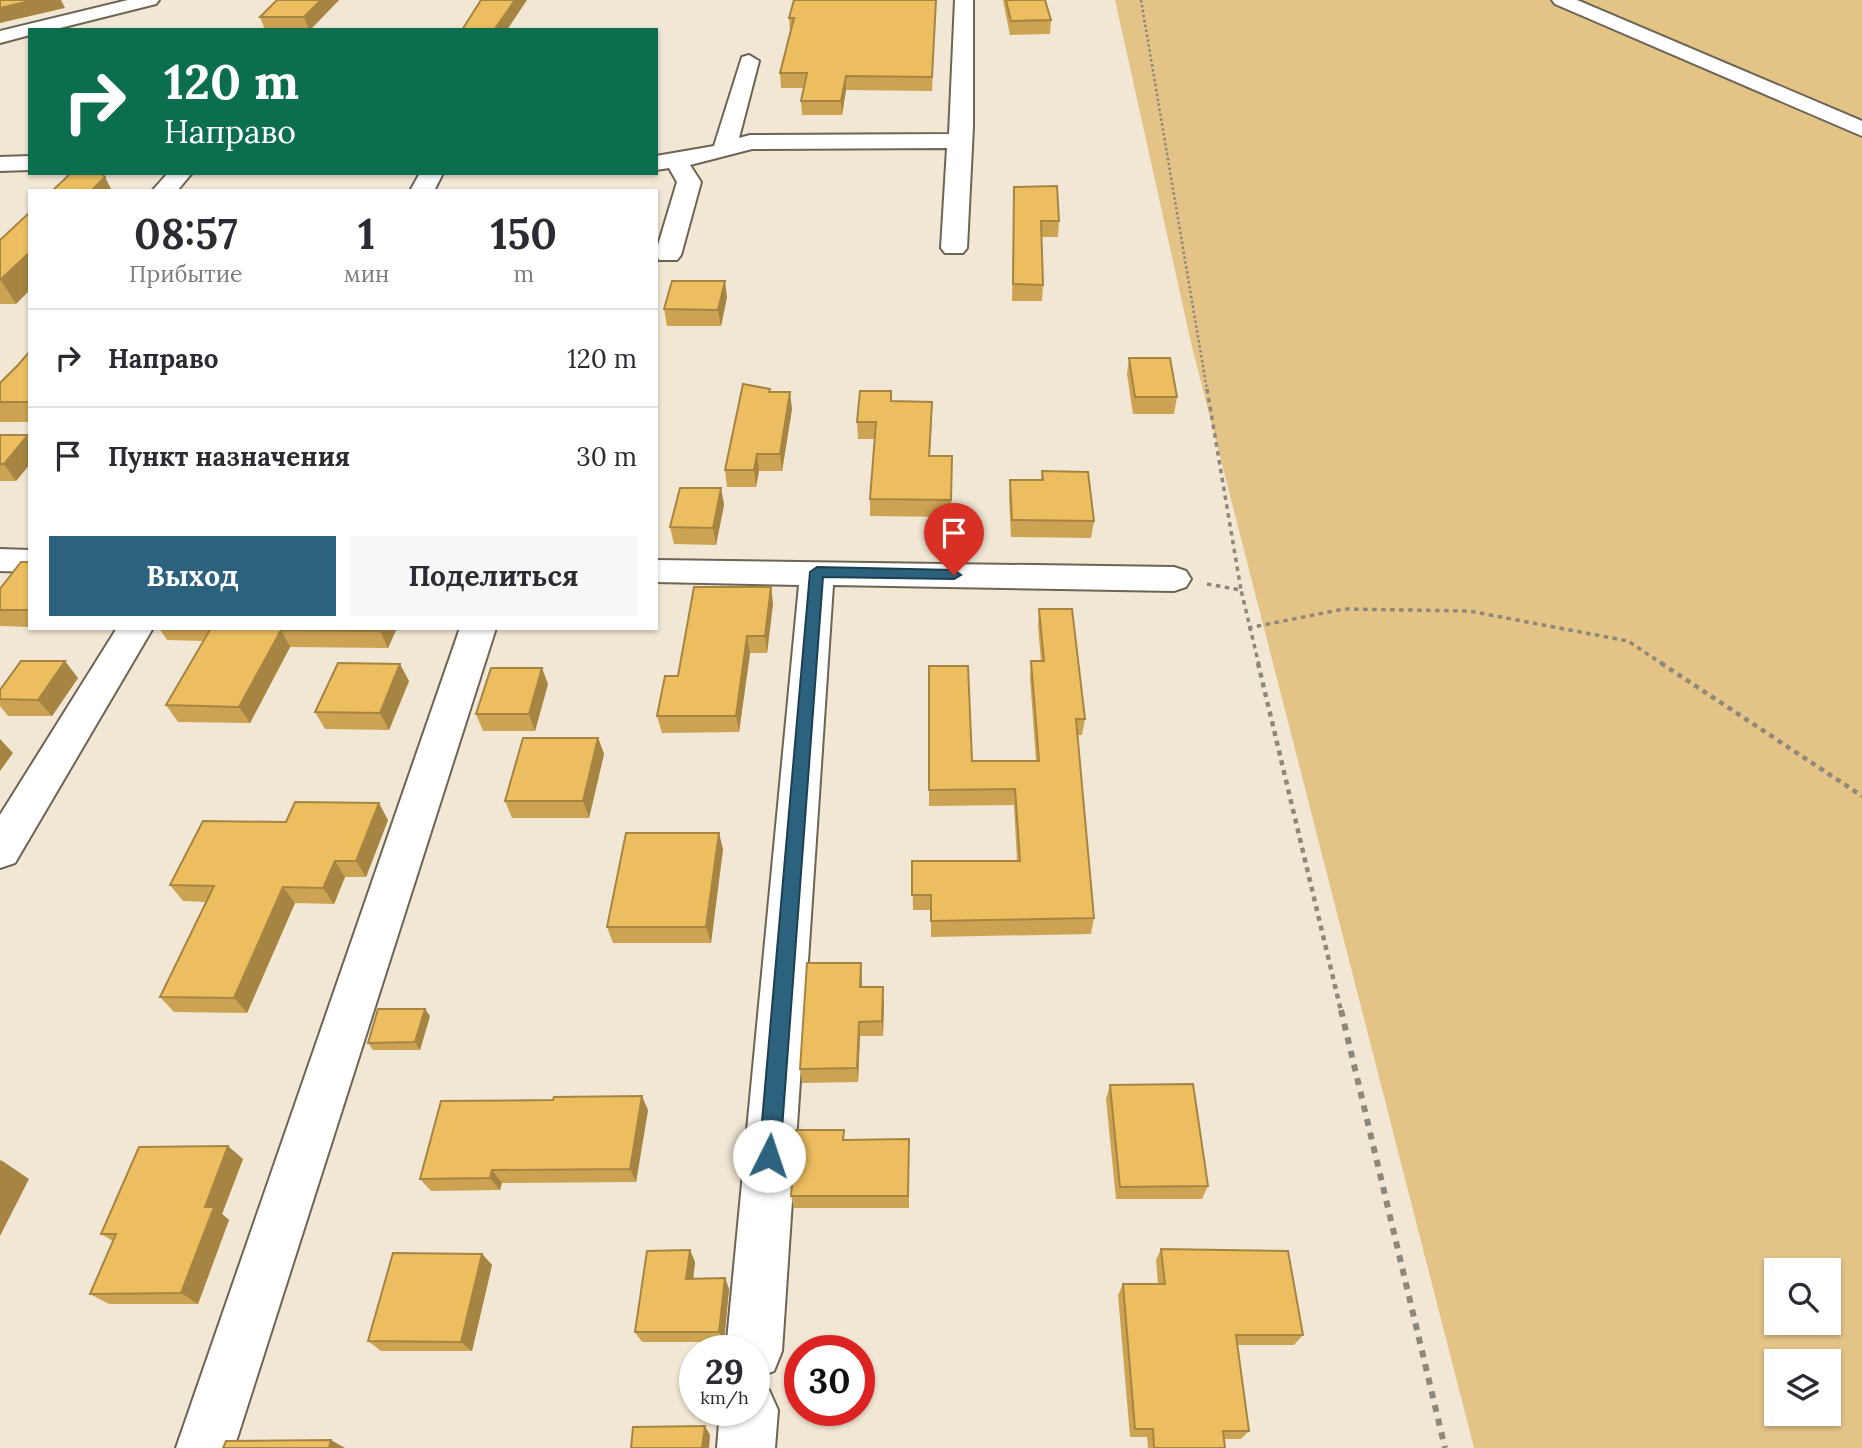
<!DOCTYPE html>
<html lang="ru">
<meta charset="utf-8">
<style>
:root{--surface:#fff;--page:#f7f7f7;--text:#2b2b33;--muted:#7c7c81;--line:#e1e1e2;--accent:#2c627d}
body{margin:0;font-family:Lora,serif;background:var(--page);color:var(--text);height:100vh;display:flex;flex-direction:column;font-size:26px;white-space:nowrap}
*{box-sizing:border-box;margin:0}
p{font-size:23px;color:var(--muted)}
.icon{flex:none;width:38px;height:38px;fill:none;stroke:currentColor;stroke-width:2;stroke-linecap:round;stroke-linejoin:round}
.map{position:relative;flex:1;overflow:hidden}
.side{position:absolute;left:28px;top:189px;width:630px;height:441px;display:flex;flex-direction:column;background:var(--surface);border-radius:0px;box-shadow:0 2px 5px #0004}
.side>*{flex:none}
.top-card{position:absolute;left:28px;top:28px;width:630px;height:147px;border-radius:0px;box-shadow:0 2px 5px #0004;background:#0b6e4f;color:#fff;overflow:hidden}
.controls{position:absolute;left:1764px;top:1258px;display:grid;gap:14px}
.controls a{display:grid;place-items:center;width:77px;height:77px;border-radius:0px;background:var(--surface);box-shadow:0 2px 5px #0004;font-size:35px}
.speed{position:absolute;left:679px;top:1335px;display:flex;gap:14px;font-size:35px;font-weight:700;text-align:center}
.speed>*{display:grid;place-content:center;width:91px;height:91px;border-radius:50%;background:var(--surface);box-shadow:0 2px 5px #0004;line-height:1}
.speed small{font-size:18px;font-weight:400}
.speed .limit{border:10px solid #d22;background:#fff;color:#111}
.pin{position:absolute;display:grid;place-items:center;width:60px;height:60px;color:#fff;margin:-72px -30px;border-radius:50% 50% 50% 0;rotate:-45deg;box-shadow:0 0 7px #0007}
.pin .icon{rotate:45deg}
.me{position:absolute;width:77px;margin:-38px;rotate:4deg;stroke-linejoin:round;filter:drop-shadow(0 0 5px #0008)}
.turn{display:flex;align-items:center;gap:24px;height:147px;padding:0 21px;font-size:32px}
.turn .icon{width:91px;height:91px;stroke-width:2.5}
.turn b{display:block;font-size:49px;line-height:60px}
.eta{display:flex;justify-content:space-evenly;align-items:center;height:119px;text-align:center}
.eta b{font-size:42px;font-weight:700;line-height:49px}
.button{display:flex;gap:14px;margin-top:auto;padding:14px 21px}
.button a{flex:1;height:80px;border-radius:0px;background:var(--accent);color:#fff;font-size:28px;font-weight:700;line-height:80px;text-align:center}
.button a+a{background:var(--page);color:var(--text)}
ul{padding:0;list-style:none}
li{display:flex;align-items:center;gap:21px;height:98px;padding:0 21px;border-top:2px solid var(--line)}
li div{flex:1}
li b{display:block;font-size:26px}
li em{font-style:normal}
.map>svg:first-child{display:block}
.green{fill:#e3c386;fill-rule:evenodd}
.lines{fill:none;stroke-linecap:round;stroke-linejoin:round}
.minor-casing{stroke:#6d6454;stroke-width:4}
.path-far3{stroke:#8e887a;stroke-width:2.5;stroke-dasharray:2.5 2.5;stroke-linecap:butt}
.path-far2{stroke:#8e887a;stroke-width:3.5;stroke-dasharray:4.5 4.5;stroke-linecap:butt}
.path-far1{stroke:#8e887a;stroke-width:4.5;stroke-dasharray:5 5;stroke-linecap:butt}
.path{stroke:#8e887a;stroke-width:6;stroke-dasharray:7 7;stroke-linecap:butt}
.minor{fill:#fff;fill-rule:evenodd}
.wall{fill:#cca353}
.shaded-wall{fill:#a68543}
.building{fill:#edbe60;stroke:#a68543;stroke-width:2}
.route{fill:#2c627d;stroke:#1d4051;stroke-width:2}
</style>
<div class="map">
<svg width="1862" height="1448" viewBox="0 0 1862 1448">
<rect width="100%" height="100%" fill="#f1e7d4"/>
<path class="green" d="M1115 0H1862V1448H1474L1192 347ZM1776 1270H1829V1323H1776ZM1776 1362H1829V1414H1776Z"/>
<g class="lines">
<g class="minor-casing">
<g id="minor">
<polygon points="128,0 159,0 156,4 52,30 30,30 30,35 0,43 0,31"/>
<polygon points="955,0 973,0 973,127 967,248 963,253 945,253 941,248 947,148 752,149 690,165 701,182 681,255 677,260 659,260 656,252 677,182 669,168 656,170 656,156 714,146 742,57 749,55 759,61 739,138 750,135 949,134"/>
<polygon points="1552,0 1577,0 1862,121 1862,136 1555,4"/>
<polygon points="30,156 30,170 0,171 0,157"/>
<polygon points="168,173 192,173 177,191 152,191"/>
<polygon points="420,173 443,173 434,191 410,191"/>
<polygon points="0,549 30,550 30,572 0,571"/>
<polygon points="656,560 1174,567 1186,571 1191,579 1186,587 1174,591 833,585 782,1351 774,1371 754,1379 754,1351 726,1351 799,585 656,582"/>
<polygon points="117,628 153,628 15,863 0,868 0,815"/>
<polygon points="460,628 496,628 234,1448 176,1448"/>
<polygon points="754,1383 769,1390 778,1410 775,1448 717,1448 720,1410 754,1410"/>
</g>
</g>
<polyline class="path-far3" points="1141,0 1207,390"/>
<g class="path-far2">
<polyline points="1207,389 1241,590"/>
<polyline points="1207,584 1241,590 1259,665"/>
<polyline points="1248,628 1344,609 1469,611 1628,641 1664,665"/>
</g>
<g class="path-far1">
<polyline points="1258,663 1341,1011"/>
<polyline points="1661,663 1862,796"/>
</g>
<polyline class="path" points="1341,1010 1445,1448"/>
<use href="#minor" class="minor"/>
</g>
<g class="wall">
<polygon points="339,0 310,30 265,30 260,17"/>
<polygon points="936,0 932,91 846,90 842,115 802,115 801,101 804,88 781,88 780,73 790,32 789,18"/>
<polygon points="1003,0 1045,0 1051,20 1050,34 1010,35"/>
<polygon points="1014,187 1059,221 1058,237 1041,237 1043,285 1042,301 1012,301"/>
<polygon points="0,240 16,304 0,304"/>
<polygon points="727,297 721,326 667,326 664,309"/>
<polygon points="30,351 30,422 0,422 0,383 19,364"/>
<polygon points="1129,358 1177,397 1174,414 1133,414 1127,374"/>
<polygon points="770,389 770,392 792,409 782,471 759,471 756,487 727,487 725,470"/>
<polygon points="891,391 892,401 932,419 930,456 952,456 951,517 870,516 870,499 875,439 858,439 857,422"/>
<polygon points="0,435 30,438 30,464 16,481 0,481"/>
<polygon points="1042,471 1094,521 1091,538 1011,537 1009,497 1010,480 1041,480"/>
<polygon points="721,488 724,505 716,545 674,544 670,527"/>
<polygon points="30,562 30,627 0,626 0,589"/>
<polygon points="771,587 773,604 767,653 750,653 739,732 662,733 657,716"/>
<polygon points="1039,609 1085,719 1082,735 1077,735 1094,918 1091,934 931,937 931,910 913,910 912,861 1017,861 1014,805 929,806 929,666 972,761 1036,761 1030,678 1031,661 1041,661 1038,626"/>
<polygon points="159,628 397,628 388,648 290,647 250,723 178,722 166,705 204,641 167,640"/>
<polygon points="78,678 52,716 8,716 0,706 0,699"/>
<polygon points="409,681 389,730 325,729 315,712"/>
<polygon points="548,684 535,731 483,731 476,714"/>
<polygon points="598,738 604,754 589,818 512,818 505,801"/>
<polygon points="388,820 366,877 345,877 334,904 295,903 247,1013 174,1012 160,997 206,902 183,901 170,885 286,822"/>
<polygon points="723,849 711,943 613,943 607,927"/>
<polygon points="861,963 862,987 884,1002 883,1036 860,1036 858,1082 802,1083 800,1069"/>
<polygon points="430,1016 420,1050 373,1050 368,1043"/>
<polygon points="1110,1085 1208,1186 1202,1199 1116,1199 1106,1099"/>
<polygon points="648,1110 636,1182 502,1183 500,1190 431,1191 420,1179"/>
<polygon points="845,1140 909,1152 909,1208 794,1208 791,1196"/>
<polygon points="243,1159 222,1214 229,1220 198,1304 109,1304 90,1294 113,1241 101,1234"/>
<polygon points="1161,1249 1303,1335 1294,1345 1237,1345 1249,1431 1241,1439 1224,1439 1225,1448 1148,1448 1147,1437 1130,1437 1118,1295 1123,1284 1158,1284 1156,1260"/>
<polygon points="690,1250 695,1262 693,1279 725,1278 729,1289 724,1342 642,1342 635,1332"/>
<polygon points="482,1254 492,1265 472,1351 381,1351 368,1341"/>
</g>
<g class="shaded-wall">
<polygon points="34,0 61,0 65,8 0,23 0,8"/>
<polygon points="321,0 339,0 310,30 309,30 304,17"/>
<polygon points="515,0 527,0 507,30 494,30"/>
<polygon points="846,76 846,90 842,115 841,101"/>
<polygon points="105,177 112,191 91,191"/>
<polygon points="30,252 30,290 16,304 1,280"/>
<polygon points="725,281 727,297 721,326 718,310"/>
<polygon points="790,392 792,409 782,471 780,454"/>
<polygon points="28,435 30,438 30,464 16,481 4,464"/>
<polygon points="757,454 759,471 756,487 754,470"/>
<polygon points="721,488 724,505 716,545 713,528"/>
<polygon points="771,587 773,604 767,653 765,636"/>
<polygon points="381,628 397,628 388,648 380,631"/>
<polygon points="281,630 290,647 250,723 239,707"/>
<polygon points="747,636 750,653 739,732 736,716"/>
<polygon points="65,661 78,678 52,716 38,700"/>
<polygon points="400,664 409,681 389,730 380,713"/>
<polygon points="542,668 548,684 535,731 529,714"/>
<polygon points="598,738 604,754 589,818 583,801"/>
<polygon points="0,739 13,753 0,771"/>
<polygon points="379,803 388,820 366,877 356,861"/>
<polygon points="719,833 723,849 711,943 706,927"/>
<polygon points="335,861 345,877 334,904 323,888"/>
<polygon points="283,887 295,903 247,1013 234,998"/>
<polygon points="861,963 862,978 861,1002 860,987"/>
<polygon points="883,987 884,1002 883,1036 882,1021"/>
<polygon points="425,1009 430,1016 420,1050 415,1042"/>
<polygon points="859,1022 860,1036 858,1082 857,1068"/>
<polygon points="642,1096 648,1110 636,1182 630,1169"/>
<polygon points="228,1146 243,1159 222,1214 229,1220 198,1304 181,1293 205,1207"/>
<polygon points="1,1160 29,1179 0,1236 0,1161"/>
<polygon points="492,1170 502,1183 500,1190 490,1178"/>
<polygon points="690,1250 695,1262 692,1290 686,1279"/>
<polygon points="482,1254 492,1265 472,1351 461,1342"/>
<polygon points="725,1278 729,1289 724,1342 719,1332"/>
<polygon points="705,1426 710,1435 709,1448 702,1448"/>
<polygon points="331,1440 345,1448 329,1448"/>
</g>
<g class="building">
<polygon points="0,0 34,0 0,8"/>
<polygon points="277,0 321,0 304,17 260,17"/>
<polygon points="481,0 515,0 494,30 462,30"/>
<polygon points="794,0 936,0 932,77 846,76 841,101 801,101 807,73 780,73 794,18 789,18"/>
<polygon points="1006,0 1045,0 1051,20 1011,21"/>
<polygon points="71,173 101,173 105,177 91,191 52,191"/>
<polygon points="1057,186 1059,221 1041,221 1043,285 1013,284 1014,187"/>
<polygon points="30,212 30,252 0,280 0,240"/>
<polygon points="672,281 725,281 718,310 664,309"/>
<polygon points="30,351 30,402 0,402 0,383 19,364"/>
<polygon points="1129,358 1170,358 1177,397 1135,397"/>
<polygon points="743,384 770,389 769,392 790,392 780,454 757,454 754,470 725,470"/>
<polygon points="860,391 891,391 891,401 932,402 929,456 952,456 951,500 870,499 876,422 857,422"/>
<polygon points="0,435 28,435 4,464 0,464"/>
<polygon points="1042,471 1088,472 1094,521 1012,520 1010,480 1043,480"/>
<polygon points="680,488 721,488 713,528 670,527"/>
<polygon points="21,562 30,562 30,610 0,610 0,589"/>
<polygon points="694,587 771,587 765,636 747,636 736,716 657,716 665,676 678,676"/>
<polygon points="1039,609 1072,609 1085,719 1076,719 1094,918 931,921 931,895 912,895 912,861 1020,861 1015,789 929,790 929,666 968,666 972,761 1039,761 1031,661 1044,661"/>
<polygon points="211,628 381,628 380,631 281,630 239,707 166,705"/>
<polygon points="21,661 65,661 38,700 0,699 0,690"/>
<polygon points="338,663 400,664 380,713 315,712"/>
<polygon points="491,668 542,668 529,714 476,714"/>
<polygon points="523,738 598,738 583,801 505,801"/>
<polygon points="295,802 379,803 356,861 335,861 323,888 283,887 234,998 160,997 214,886 170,885 203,821 286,822"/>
<polygon points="626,833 719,833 706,927 607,927"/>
<polygon points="807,963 861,963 860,987 883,987 882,1021 859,1022 857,1068 800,1069"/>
<polygon points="378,1009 425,1009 415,1042 368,1043"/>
<polygon points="1193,1084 1208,1186 1120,1187 1110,1085"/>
<polygon points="642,1096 630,1169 492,1170 490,1178 420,1179 441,1101 553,1100 554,1097"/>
<polygon points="796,1130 844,1130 843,1140 909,1139 908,1196 791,1196"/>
<polygon points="228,1146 205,1207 214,1207 181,1293 90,1294 116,1234 101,1234 139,1147"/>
<polygon points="1161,1249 1288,1251 1303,1335 1236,1335 1249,1431 1223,1431 1225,1448 1154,1448 1153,1429 1135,1429 1123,1284 1165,1284"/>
<polygon points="690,1250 686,1279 725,1278 719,1332 635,1332 647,1251"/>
<polygon points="393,1253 482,1254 461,1342 368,1341"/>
<polygon points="705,1426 702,1448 631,1448 633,1427"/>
<polygon points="331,1440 329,1448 223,1448 226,1441"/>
</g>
<polygon class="route" points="817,567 954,570 961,575 954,579 823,577 780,1156 777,1164 769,1167 762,1164 759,1156 810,572"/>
</svg>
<div class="controls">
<a><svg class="icon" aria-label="search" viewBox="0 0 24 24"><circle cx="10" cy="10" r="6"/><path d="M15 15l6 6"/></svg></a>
<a><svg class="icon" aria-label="layers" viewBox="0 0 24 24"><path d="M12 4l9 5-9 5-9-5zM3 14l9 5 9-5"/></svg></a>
</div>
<div class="speed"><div>29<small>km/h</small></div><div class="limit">30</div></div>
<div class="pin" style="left:954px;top:575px;background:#d93025"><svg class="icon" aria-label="arrive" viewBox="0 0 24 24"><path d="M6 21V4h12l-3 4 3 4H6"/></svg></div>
<svg class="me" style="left:769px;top:1156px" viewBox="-20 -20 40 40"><circle r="19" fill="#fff"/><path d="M0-13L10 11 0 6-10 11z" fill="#2c627d"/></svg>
<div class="top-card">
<div class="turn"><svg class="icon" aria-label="right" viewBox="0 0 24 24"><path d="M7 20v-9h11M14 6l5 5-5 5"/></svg><div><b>120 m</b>Направо</div></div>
</div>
<section class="side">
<div class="eta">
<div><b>08:57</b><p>Прибытие</p></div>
<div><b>1</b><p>мин</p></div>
<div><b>150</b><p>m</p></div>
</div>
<ul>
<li><svg class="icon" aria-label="right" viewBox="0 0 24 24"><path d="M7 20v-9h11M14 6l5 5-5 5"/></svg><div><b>Направо</b></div><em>120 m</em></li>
<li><svg class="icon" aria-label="arrive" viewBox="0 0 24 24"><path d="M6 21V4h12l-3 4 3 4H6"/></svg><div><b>Пункт назначения</b></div><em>30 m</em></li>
</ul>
<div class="button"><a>Выход</a><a>Поделиться</a></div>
</section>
</div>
